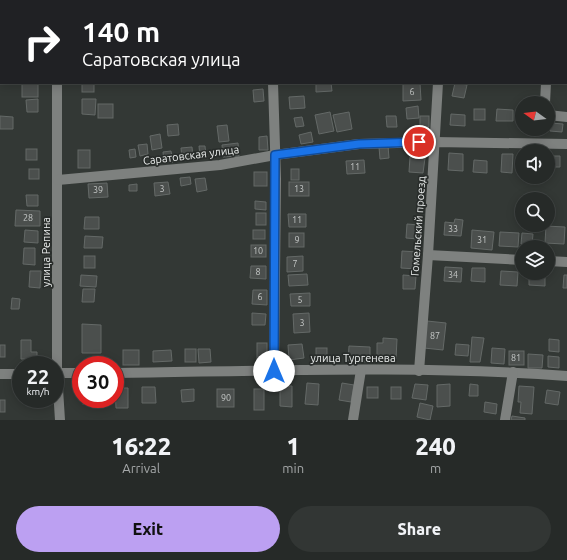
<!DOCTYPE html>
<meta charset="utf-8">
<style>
:root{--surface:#262a28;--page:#323634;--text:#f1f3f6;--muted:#a4a7a8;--line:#424645;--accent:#bca0f2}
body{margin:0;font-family:Ubuntu,sans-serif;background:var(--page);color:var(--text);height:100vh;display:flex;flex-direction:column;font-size:15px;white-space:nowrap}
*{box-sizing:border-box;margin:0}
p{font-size:13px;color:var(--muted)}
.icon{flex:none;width:22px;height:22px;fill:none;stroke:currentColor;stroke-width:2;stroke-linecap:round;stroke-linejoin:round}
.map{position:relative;height:420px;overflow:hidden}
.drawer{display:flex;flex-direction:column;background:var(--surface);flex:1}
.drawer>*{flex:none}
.top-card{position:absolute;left:0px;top:0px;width:567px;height:84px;box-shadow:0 2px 10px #0003,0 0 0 1px var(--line);background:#202124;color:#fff;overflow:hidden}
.needle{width:26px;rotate:285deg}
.buttons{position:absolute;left:515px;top:96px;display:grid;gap:8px}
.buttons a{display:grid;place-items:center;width:40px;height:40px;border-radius:50%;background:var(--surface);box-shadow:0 2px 10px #0003,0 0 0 1px var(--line);font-size:20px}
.speed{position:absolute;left:12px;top:356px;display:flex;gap:8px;font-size:20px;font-weight:700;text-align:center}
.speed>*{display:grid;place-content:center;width:52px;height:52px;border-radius:50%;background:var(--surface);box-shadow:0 2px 10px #0003,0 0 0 1px var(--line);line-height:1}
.speed small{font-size:10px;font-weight:400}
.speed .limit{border:6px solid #d22;background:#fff;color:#111}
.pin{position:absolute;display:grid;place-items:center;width:34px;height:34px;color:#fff;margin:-17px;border:2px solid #fff;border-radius:50%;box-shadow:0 1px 4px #0007}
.me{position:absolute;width:44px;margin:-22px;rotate:0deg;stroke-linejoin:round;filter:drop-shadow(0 0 3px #0008)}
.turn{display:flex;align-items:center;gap:14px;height:84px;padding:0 16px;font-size:18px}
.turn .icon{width:52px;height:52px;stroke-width:2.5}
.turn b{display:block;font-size:28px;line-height:34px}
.eta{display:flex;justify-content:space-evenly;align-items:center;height:68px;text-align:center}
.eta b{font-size:24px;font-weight:800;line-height:28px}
.button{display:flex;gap:8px;margin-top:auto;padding:8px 16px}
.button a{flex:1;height:46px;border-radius:24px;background:var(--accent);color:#111;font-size:16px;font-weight:800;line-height:46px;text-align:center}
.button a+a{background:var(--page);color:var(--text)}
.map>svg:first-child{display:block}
.building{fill:#4b4f4d;stroke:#646967}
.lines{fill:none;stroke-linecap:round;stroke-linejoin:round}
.minor{stroke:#7e817f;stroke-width:10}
.route-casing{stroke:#114b97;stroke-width:10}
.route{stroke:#1a73e8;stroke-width:7}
.labels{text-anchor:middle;stroke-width:3.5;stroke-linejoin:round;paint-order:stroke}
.number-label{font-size:9px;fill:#c3c6c5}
.street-label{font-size:11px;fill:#ebeeed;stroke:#292d2b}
</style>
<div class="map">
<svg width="567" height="420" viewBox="0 0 567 420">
<rect width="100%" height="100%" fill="#333835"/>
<g class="building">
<rect x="82" y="83" width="12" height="9"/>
<polygon points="316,83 331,83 332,91 316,92"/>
<polygon points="403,83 420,83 421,100 403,101"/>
<polygon points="455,83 467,85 464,98 452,96"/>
<rect x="22" y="84" width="16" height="13"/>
<polygon points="263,89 264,101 254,102 253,90"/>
<polygon points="304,96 305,108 290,109 289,97"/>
<polygon points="535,98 543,99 543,103 534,103"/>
<polygon points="38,99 38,112 27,112 26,100"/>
<polygon points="82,99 96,99 95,115 82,114"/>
<rect x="98" y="104" width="15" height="14"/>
<polygon points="418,106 419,118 407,119 406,108"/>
<rect x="474" y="109" width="11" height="11"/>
<polygon points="497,109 513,110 513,121 496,121"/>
<polygon points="522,110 522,129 540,129 540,131 521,131"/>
<polygon points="330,112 334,131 319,134 315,115"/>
<polygon points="349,112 352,129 337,132 333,115"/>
<polygon points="451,114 465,115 465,126 450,125"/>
<polygon points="0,116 13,117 13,129 0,129"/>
<polygon points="386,116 396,116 397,127 387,127"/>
<rect x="420" y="116" width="9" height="11"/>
<polygon points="302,117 304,126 296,127 294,118"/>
<polygon points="551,123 563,124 562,132 550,131"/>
<polygon points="178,124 179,135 168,136 167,125"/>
<polygon points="227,125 229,141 219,142 217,126"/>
<polygon points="311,132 313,142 301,144 299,135"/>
<polygon points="160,134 162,148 152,150 150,136"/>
<polygon points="267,136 268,150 259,150 259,137"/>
<polygon points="238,143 239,156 223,157 222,145"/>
<polygon points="147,144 148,154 140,156 138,145"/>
<polygon points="199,146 205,146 206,157 200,157"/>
<polygon points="388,146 389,158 380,159 379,147"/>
<polygon points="192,147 193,157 182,158 181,148"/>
<rect x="26" y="149" width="11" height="11"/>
<polygon points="135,149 136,157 130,158 129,150"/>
<rect x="78" y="150" width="12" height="18"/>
<polygon points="171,151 173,162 164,163 163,152"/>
<polygon points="449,153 463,154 463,171 448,170"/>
<polygon points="502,154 513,154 512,173 501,172"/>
<polygon points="550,156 560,156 560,167 549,167"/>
<polygon points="410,157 425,158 423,173 409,172"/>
<polygon points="364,160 365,173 347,174 346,161"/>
<polygon points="474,160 487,161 487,173 473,172"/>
<rect x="29" y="169" width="10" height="10"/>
<rect x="291" y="169" width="8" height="11"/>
<rect x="254" y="172" width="13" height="14"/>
<polygon points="190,177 191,184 181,186 180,178"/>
<polygon points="205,178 207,190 197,192 195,179"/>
<polygon points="168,182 170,194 155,196 154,183"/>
<rect x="289" y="182" width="20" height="14"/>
<polygon points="107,183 108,197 89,198 88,184"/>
<polygon points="137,184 137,191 129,191 129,185"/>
<polygon points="26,195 38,195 38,206 27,206"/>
<polygon points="255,201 266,202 266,210 255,209"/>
<polygon points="16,210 40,211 40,226 15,226"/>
<rect x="256" y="213" width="10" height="12"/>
<polygon points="288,214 306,214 306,227 289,227"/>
<polygon points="85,217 99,217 99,229 84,229"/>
<polygon points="455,219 463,220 461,236 444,235 445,222 454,223"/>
<polygon points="407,224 419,225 418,239 406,238"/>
<polygon points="546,226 565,227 564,244 545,243"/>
<polygon points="25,230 38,231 38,243 24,242"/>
<rect x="253" y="230" width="12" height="9"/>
<polygon points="472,230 494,232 492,250 471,248"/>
<polygon points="500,232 519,233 518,247 499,246"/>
<rect x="289" y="233" width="15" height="14"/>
<polygon points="522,233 533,234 532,245 521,244"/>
<polygon points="85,236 103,237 102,248 84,248"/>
<rect x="251" y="245" width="15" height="12"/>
<polygon points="24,248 35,248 35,265 23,264"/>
<polygon points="402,251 418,252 417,269 401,268"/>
<rect x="84" y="256" width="11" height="12"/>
<polygon points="303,256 303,271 287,272 287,257"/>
<polygon points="251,266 266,266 266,279 250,278"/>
<polygon points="445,267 462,268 461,282 444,281"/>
<polygon points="472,268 485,268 485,282 471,281"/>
<polygon points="30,271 41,271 40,288 29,287"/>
<polygon points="501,271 518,272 517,286 500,285"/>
<polygon points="529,273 545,274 545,286 529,285"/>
<polygon points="307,274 308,285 289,286 288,275"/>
<polygon points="81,275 97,276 96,287 80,286"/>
<polygon points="403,275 416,276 415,289 403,289"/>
<polygon points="564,275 567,275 567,288 563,288"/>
<polygon points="83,289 95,289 94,302 82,302"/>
<polygon points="253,290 267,290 267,305 252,304"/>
<polygon points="310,293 310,306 291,306 290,294"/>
<polygon points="12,298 20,299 19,309 11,309"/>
<polygon points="252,313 266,314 265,325 252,325"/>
<polygon points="309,313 310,332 294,333 293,314"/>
<polygon points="427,321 446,323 443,350 424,348"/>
<polygon points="82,324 101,325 101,353 82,353"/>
<polygon points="472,337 484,338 480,362 470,362"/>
<polygon points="383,338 397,339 396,359 377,359 377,343 383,343"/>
<polygon points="549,339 559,340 559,352 549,351"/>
<polygon points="21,340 31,340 31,352 37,352 37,359 21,359"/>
<rect x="257" y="343" width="10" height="18"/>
<polygon points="302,344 304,358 289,360 288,345"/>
<polygon points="456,344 469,345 468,356 455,355"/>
<rect x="0" y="345" width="5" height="12"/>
<polygon points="349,346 370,347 370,362 348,361"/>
<rect x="316" y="348" width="11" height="12"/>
<polygon points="492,348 505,349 504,364 491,363"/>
<rect x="185" y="349" width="11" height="13"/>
<polygon points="198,349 210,349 211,362 199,363"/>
<rect x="123" y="350" width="16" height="15"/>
<polygon points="171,350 172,361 153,362 153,351"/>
<rect x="509" y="351" width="15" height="14"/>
<polygon points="528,354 543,355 542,368 528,368"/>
<polygon points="548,356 559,357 559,368 548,367"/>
<polygon points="307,383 319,384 318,405 305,404"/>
<polygon points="342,383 354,385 351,402 339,400"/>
<polygon points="415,384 428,385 426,400 412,398"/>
<polygon points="450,384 450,406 437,407 437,385"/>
<polygon points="470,384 478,385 478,396 469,396"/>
<polygon points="280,386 292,386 292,407 280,406"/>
<polygon points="519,386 534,387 532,414 520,413 521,402 518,402"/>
<polygon points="142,387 155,387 156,403 142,403"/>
<rect x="367" y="387" width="11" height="11"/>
<rect x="391" y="387" width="10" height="12"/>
<polygon points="115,388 128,388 128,408 116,408"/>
<polygon points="194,389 194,401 182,402 181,390"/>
<rect x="217" y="389" width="17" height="18"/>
<rect x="254" y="389" width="10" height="21"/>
<polygon points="547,390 560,392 558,405 545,403"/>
<rect x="83" y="399" width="13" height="5"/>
<rect x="0" y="400" width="5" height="12"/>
<polygon points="485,402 497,404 496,414 484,412"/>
<polygon points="420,403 433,406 430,420 417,417"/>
<polygon points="512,416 525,418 525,420 511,420"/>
</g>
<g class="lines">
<g class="minor">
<polyline points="56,0 56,1"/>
<polyline points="270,0 270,1"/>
<polyline points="442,1 442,0"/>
<polyline points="550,1 550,0"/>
<polyline points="57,83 57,373 60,420"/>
<polyline points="273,83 276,179 274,371"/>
<polyline points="545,103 546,83"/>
<polyline points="548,115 567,117"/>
<polyline points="58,180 220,165 275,155 359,144 435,142 567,144"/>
<polyline points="428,255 522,260"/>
<polyline points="548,261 567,262"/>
<polyline points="419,371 428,255 438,83"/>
<polyline points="55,373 81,373"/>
<path d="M115 373C266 371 417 365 567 376"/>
<polyline points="0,374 21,374"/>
<polyline points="353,420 361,370"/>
<polyline points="505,420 513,372"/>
</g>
</g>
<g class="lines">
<g class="route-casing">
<polyline id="route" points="274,371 275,155 359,144 419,142"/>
</g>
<use href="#route" class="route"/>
</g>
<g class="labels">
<g class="number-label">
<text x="412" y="95">6</text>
<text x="355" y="170">11</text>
<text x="162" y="192">3</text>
<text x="299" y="192">13</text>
<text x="98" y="193">39</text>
<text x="28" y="221">28</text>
<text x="297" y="223">11</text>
<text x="453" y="232">33</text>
<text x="297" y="243">9</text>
<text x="482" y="243">31</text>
<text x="258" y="254">10</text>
<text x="295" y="267">7</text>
<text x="258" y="275">8</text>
<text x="453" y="278">34</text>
<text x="260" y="300">6</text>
<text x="300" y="303">5</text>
<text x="302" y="326">3</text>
<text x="435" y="339">87</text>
<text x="516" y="361">81</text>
<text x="226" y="401">90</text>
</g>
<g class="street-label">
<text transform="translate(191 155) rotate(-7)" y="4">Саратовская улица</text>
<text transform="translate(418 226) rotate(-86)" y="4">Гомельский проезд</text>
<text transform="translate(46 252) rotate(-90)" y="4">улица Репина</text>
<text x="353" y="362">улица Тургенева</text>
</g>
</g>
</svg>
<div class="buttons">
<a><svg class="needle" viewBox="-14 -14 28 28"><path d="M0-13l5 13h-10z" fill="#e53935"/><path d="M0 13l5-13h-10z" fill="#a4a7a8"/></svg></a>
<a><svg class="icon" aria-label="sound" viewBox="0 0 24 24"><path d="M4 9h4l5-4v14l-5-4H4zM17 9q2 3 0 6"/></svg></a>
<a><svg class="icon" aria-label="search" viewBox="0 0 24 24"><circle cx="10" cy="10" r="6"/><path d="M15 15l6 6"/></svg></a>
<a><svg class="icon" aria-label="layers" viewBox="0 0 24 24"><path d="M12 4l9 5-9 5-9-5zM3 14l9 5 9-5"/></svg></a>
</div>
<div class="speed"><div>22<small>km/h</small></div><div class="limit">30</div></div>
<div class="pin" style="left:419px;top:142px;background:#d93025"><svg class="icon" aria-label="arrive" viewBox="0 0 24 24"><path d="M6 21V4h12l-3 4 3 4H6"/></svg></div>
<svg class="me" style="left:274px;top:371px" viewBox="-20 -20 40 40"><circle r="19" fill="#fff"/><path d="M0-13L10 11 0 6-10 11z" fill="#1a73e8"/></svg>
<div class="top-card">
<div class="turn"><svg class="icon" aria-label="right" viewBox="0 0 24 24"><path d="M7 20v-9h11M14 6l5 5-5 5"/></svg><div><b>140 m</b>Саратовская улица</div></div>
</div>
</div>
<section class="drawer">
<div class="eta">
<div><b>16:22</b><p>Arrival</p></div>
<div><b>1</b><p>min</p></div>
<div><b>240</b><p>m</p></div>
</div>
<div class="button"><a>Exit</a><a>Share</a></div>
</section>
